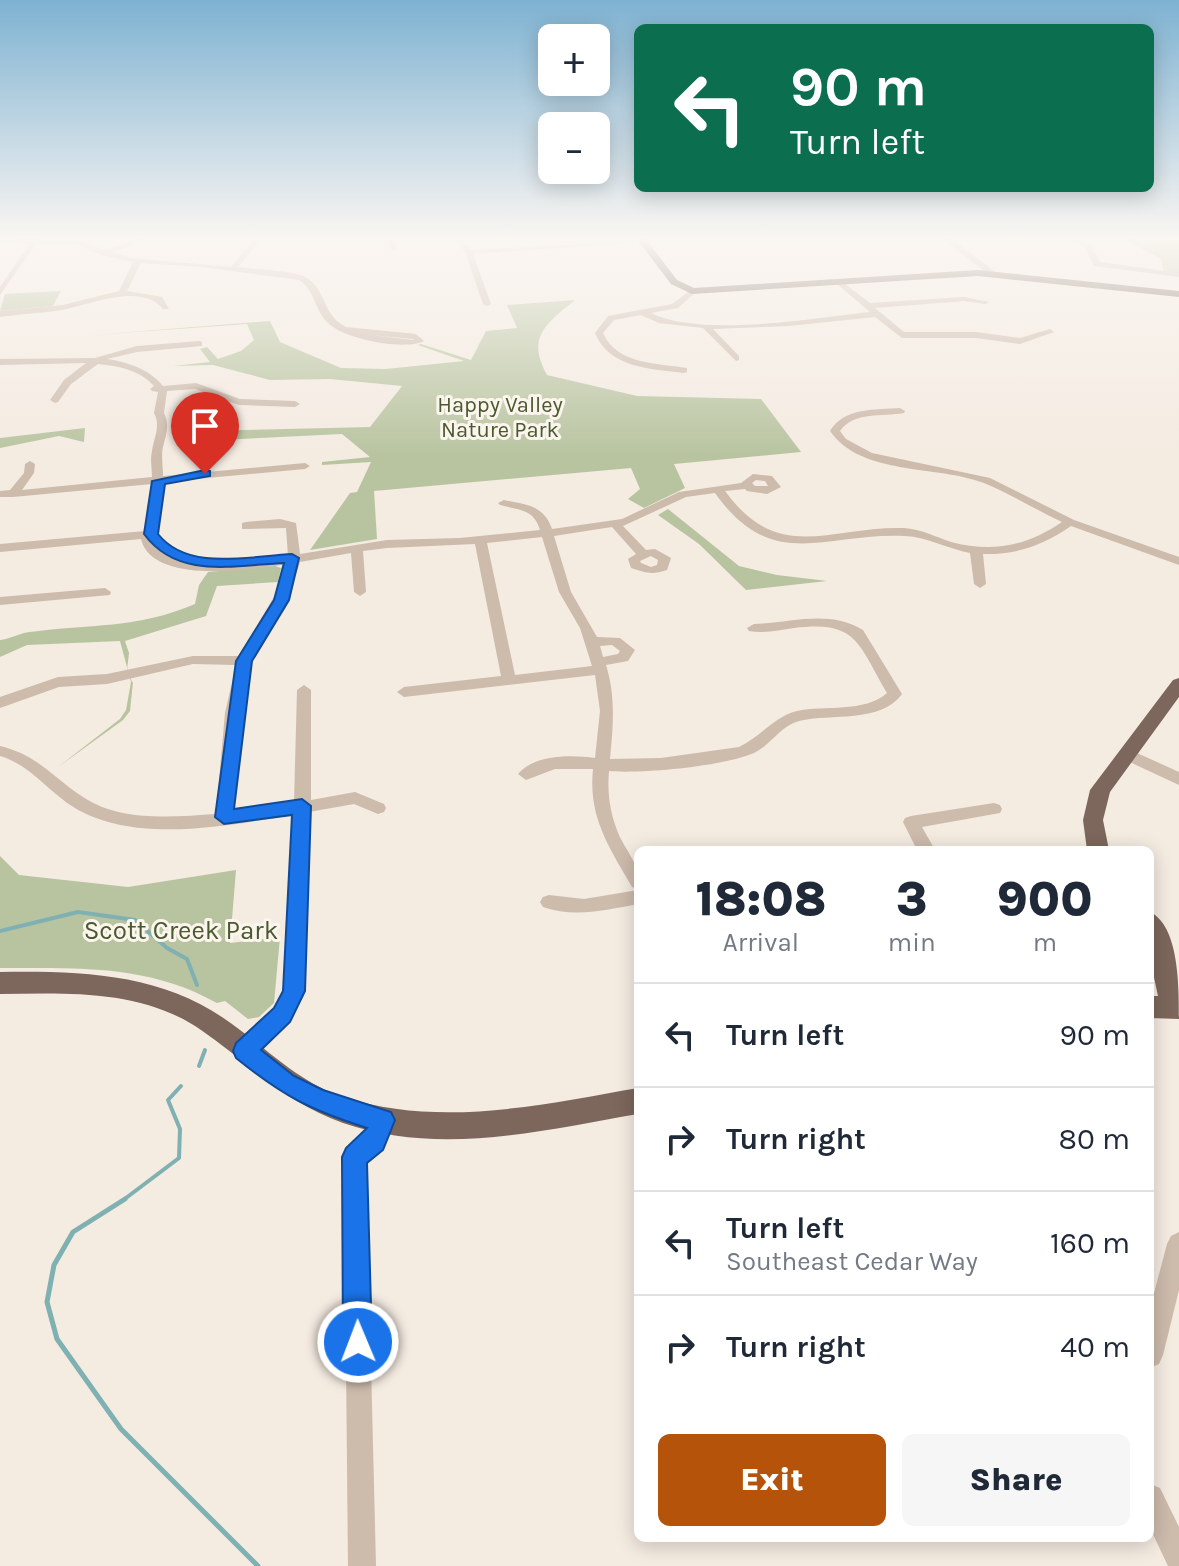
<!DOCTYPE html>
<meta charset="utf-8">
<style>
:root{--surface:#fff;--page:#f6f6f7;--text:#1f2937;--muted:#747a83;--line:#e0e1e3;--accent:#b45309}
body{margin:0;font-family:Karla,sans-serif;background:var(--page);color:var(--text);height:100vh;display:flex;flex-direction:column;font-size:30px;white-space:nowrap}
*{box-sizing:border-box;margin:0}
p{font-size:26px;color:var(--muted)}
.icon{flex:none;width:44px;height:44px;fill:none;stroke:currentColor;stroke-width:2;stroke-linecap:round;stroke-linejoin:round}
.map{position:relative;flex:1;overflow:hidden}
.drawer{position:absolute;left:634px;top:846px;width:520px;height:696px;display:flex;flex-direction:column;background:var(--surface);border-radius:12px;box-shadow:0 4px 20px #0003}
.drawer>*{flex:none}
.top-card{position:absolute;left:634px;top:24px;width:520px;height:168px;border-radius:12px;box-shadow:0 4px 20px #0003;background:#0b6e4f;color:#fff;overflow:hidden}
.controls{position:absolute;left:538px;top:24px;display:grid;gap:16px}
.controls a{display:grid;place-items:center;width:72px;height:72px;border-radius:12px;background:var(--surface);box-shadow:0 4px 20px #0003;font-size:40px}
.pin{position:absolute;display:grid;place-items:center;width:68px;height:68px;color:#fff;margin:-82px -34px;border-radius:50% 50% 50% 0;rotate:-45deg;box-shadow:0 0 8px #0007}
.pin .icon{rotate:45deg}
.me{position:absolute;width:88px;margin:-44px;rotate:359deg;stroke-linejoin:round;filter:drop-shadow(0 0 6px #0008)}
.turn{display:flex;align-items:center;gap:28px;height:168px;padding:0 24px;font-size:36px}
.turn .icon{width:104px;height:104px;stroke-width:2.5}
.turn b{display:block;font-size:56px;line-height:68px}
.eta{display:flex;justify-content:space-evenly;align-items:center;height:136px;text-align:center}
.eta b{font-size:48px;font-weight:800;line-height:56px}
.action{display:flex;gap:16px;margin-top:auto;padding:16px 24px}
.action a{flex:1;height:92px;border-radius:12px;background:var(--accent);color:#fff;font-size:32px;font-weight:800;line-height:92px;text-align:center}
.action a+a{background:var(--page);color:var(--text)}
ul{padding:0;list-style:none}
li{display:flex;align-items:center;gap:24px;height:104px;padding:0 24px;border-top:2px solid var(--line)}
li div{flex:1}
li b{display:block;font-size:30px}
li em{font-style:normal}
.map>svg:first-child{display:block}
.green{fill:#b8c4a0}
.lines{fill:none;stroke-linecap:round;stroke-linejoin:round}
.stream-far1{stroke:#7fb0b2;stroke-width:4}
.stream{stroke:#7fb0b2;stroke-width:5}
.minor{fill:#cdbbac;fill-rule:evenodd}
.major{fill:#7d675c;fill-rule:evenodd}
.route{fill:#1a73e8;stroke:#114b97;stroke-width:2}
.labels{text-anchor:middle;stroke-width:6;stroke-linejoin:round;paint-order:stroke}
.far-park-label{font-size:22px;fill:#4a5a2e;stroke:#fbf5ee}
.park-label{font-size:26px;fill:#4a5a2e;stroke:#fbf5ee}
</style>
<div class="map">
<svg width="1179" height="1566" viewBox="0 0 1179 1566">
<rect width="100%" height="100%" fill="#f4ebe1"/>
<g class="green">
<polygon points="1121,238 1179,240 1179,274 1164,273 1161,259"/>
<polygon points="61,291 53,306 0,311 5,294"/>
<path d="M575 300C546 324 526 337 547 375L637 396 761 399 801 452 674 464 685 488 644 508 628 499 640 489 631 468 374 491 377 539 310 550 350 493 357 492 371 462 322 465V462L370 457 342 434 200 441V431L370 427 402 386 330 379 270 380 213 365 173 366 210 362 200 349 207 347 218 359 241 351 254 340 247 324 93 335 270 321 280 342 341 368 386 369 464 361 418 345 421 344 471 360 486 331 517 328 507 305Z"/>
<polygon points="85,428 84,442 59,436 0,448 0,438"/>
<polygon points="668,509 739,566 777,575 827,581 746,590 699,544 658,515"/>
<path d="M275 566 281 568 278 582 217 586 206 616 125 641 129 653 127 670 132 682H133L130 711 123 720 58 767 120 719 126 710 131 682 120 641 27 645 0 657V640C10 639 20 633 30 632 89 624 137 629 195 604L199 585 208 572Z"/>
<path d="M0 856 19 875 128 887 236 870 230 943 280 937 274 1003 259 1017 248 1019 225 1001 217 1003C148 964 77 968 0 968Z"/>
</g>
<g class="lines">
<g class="stream-far1">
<polyline points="0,931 78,912 135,920 167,948 187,959 197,985"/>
<polyline points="199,1066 205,1050"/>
<polyline points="122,1201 179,1158 180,1129 168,1100 181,1086"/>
</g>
<polyline class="stream" points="125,1199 73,1232 54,1265 47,1302 57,1339 121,1429 258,1566"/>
<g class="minor">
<path d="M32 238 76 240 106 250 139 238H150L114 252 131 258 231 267 255 238H263L238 267C256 270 293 270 307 278 327 291 322 315 346 327L416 334 424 341C405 351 342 339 327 322 314 309 315 290 299 280L202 267 141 263 127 291 162 297 169 309H163C140 282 91 305 62 310 42 313 21 314 0 317V311L63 305 119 291 133 262 101 255 75 244H36L0 295V287L29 244 0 243V239ZM370 335 413 339 414 340Z"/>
<polygon points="387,238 395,238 397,250 391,250"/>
<polygon points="453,238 461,238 471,250 693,238 473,254 491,304 487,306 483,304 465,252"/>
<polygon points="941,238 950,238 998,274 991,276"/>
<polygon points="1064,238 1074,238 1091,244 1100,262 1179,273 1179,277 1094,266 1085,247"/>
<path d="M840 280 870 303 964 297 989 302 985 304 964 301 875 308 904 332H976L1020 338 1050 329 1054 332 1020 344 976 338H902L875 317 789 326 713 329 739 356V360L736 361 703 328 659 323 641 315 614 320 603 333C617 365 658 363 687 368V372L684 373C651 369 609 368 595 333L608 316 672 304 692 289 695 293 678 308 651 313C702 338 813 318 870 312L837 284Z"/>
<path d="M199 341 202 342V346L137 352 107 359C128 362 149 369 163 386L196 383 240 399 295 401 300 404 295 407 239 405 195 389 167 391 164 413C170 425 166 435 163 447 161 455 163 467 163 476L305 463 310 466 305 469 163 482 157 534 152 540C174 576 252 562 288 556L286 528 242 529V523L246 522 280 519 296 523 300 554 387 540 460 538 540 530C534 509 519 510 500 505L498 503 504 500C526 505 544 505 552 529L622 519 679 492 741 483 753 474 772 476 781 487 767 494 747 491 745 489 725 491C779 565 829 526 904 528 921 529 936 537 951 542 992 553 1027 546 1062 522 1036 510 1011 494 984 483 937 465 861 476 830 431 844 407 876 410 900 408L905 411 904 413C883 417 854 411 840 431L846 439 872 453 990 478 1074 520 1179 557V565L1071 526C1044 545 1016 555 983 554L986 584 980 588 974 584 970 553C949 549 927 537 905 536 824 532 773 574 715 493L686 497 623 526 646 550 655 549 671 558 667 570C652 575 646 573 631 568L628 559 636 554 612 527 554 536 571 592 597 637 620 638 635 650 628 661 606 665C616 697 613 727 610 759L661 758 739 747C761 737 773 717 797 711 824 705 865 713 887 693 858 644 858 620 794 628 779 630 764 634 749 631L747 628 754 624C791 623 829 609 863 630L902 694C880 724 831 713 799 721 780 726 771 745 754 753 725 766 642 774 609 771 607 793 610 814 619 835 631 860 638 859 638 889L632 887C609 847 588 817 593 769H555L526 780 518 774C535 754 571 755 595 758L600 711 595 675 404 697 397 692 404 687 501 676 475 544 387 548 363 551 366 592 360 596 354 592 351 553 300 562C291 597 267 624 253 657 233 704 237 762 233 812L294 803 297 690 304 685 311 690V800L355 792 384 804 386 808 384 812 378 814 354 804 309 812 304 991 289 1021 251 1058 244 1060 237 1058 234 1051 237 1044 275 1009 284 990 292 815C227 826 135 844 75 808 48 792 31 765 0 756V746C38 755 52 777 83 797 120 822 173 817 216 814L225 713 236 665 193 664 107 684 59 687 0 708V697L58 677 107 674 193 656H239L275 595 287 564C251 570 152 585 141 539L0 552V544L145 531 152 484 13 497H0V491L10 490 24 473 25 464 30 461 35 464 34 473 22 490 152 477C152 469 150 459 152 451 154 437 161 426 154 413L158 392 152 391 150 389 154 386C140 370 118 366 98 364L71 384 58 402 55 403 50 400 64 380 86 363 0 365V359L95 358 137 346ZM756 480 765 481 768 486H755L752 483ZM542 537 559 592 580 628 592 666 515 675 487 543ZM651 556 658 560 657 565 651 567 641 563 640 561ZM612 645 620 651 618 654 603 657 600 646Z"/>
<polygon points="105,588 111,592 110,595 0,605 0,597"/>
<polygon points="1126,748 1179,772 1179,785 1121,758 1118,754 1121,750"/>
<polygon points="994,803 1000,805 1002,809 1000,813 922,827 935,850 917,850 903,822 905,818 911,816"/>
<path d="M638 890V904C606 910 574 918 543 907L540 902 543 897 549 895 584 899Z"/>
<polygon points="383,1109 391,1113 394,1120 382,1149 366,1162 376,1566 348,1566 344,1157 347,1149 366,1133 375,1113"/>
<polygon points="1179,1232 1179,1290 1163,1355 1159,1364 1150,1368 1150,1308 1167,1244 1171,1236"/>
<polygon points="1150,1484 1160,1488 1179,1527 1179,1566 1168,1566 1150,1528"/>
</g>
<g class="major">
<polygon points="636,238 645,238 677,280 694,288 978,270 1179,291 1179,297 978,276 692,294 671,284"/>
<polygon points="1179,678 1179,697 1110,792 1103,820 1109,850 1087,850 1083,820 1090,790 1173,680"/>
<path d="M1150 912C1179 926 1179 985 1179 1019L1150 1018V996H1158L1150 959Z"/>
<path d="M0 972C83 971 163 973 232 1024 268 1050 300 1083 343 1097 440 1128 541 1105 638 1088V1114C541 1131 439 1156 343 1123 286 1103 249 1063 201 1030 142 989 68 993 0 994Z"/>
</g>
</g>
<linearGradient id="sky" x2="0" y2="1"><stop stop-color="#7eb2d2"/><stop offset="0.52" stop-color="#faf6f2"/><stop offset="1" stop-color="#faf6f2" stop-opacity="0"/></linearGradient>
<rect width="1179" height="457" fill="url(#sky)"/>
<path class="route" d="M205 470 210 471V476L165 484 158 534C188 572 249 556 292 554L299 558 289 600 252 661 234 809 302 799 311 806 305 991 290 1022 261 1050 294 1076 323 1090 391 1112 395 1120 383 1150 367 1163 372 1342 368 1352 358 1356 348 1352 343 1342 342 1157 346 1148 367 1128C310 1110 283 1096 236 1058L233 1051 236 1043 274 1008 283 991 292 815 224 824 215 817 236 661 274 600 284 563C234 565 178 580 144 534L152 481Z"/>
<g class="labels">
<g class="far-park-label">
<text x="500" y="412">Happy Valley<tspan x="500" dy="25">Nature Park</tspan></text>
</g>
<g class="park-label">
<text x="181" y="939">Scott Creek Park</text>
</g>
</g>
</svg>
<div class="controls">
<a>+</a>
<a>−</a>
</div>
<div class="pin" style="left:205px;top:474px;background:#d93025"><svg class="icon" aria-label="arrive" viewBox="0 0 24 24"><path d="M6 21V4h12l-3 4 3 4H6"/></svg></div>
<svg class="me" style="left:358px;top:1342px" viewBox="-20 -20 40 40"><circle r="17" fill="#1a73e8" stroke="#fff" stroke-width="3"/><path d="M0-11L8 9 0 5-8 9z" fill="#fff"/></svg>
<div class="top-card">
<div class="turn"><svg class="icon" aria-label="left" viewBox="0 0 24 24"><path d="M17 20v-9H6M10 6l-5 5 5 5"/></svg><div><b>90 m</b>Turn left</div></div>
</div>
<section class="drawer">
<div class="eta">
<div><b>18:08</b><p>Arrival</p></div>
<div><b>3</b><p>min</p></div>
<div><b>900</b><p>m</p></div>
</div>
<ul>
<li><svg class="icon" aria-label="left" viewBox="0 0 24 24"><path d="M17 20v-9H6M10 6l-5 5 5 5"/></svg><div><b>Turn left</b></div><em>90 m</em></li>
<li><svg class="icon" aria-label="right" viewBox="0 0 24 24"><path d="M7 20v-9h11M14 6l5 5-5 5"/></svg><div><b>Turn right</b></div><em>80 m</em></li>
<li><svg class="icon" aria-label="left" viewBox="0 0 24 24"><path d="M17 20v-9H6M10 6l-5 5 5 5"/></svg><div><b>Turn left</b><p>Southeast Cedar Way</p></div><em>160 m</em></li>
<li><svg class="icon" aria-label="right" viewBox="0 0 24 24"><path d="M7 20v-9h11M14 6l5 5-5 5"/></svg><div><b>Turn right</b></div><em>40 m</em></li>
</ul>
<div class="action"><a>Exit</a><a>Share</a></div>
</section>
</div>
